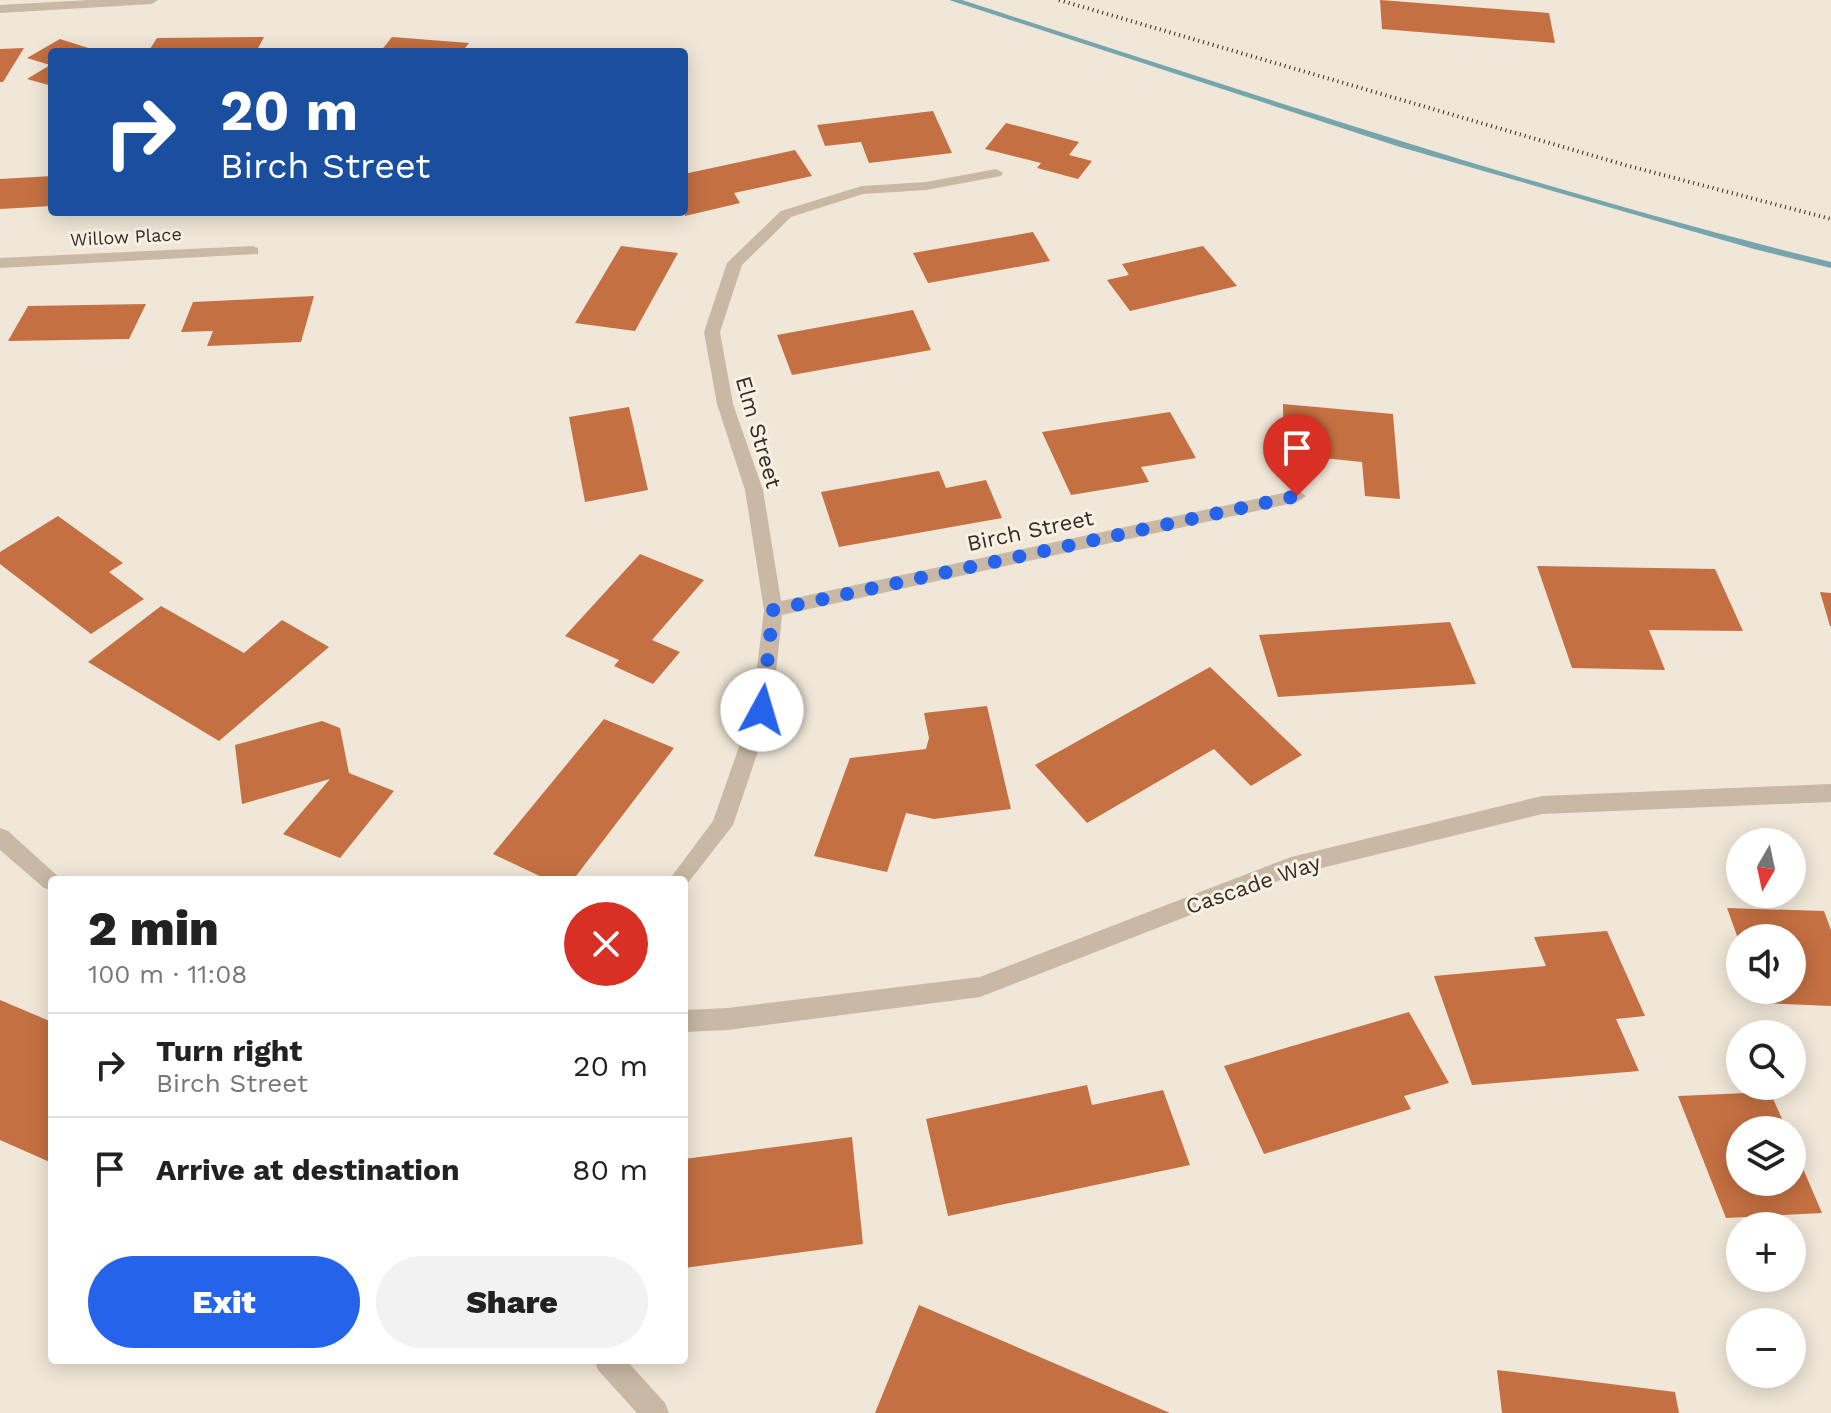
<!DOCTYPE html>
<meta charset="utf-8">
<style>
:root{--surface:#fff;--page:#f2f2f2;--text:#222;--muted:#767676;--line:#e0e0e0;--accent:#2563eb}
body{margin:0;font-family:"Work Sans",sans-serif;background:var(--page);color:var(--text);height:100vh;display:flex;flex-direction:column;font-size:30px;white-space:nowrap}
*{box-sizing:border-box;margin:0}
p{font-size:26px;color:var(--muted)}
.icon{flex:none;width:44px;height:44px;fill:none;stroke:currentColor;stroke-width:2;stroke-linecap:round;stroke-linejoin:round}
.map{position:relative;flex:1;overflow:hidden}
.details{position:absolute;left:48px;top:876px;width:640px;height:488px;display:flex;flex-direction:column;background:var(--surface);border-radius:8px;box-shadow:0 4px 20px #0003}
.details>*{flex:none}
.top-card{position:absolute;left:48px;top:48px;width:640px;height:168px;border-radius:8px;box-shadow:0 4px 20px #0003;background:#1a4fa0;color:#fff;overflow:hidden}
.needle{width:52px;rotate:189deg}
.fabs{position:absolute;left:1726px;top:828px;display:grid;gap:16px}
.fabs a{display:grid;place-items:center;width:80px;height:80px;border-radius:50%;background:var(--surface);box-shadow:0 4px 20px #0003;font-size:40px}
.pin{position:absolute;display:grid;place-items:center;width:68px;height:68px;color:#fff;margin:-82px -34px;border-radius:50% 50% 50% 0;rotate:-45deg;box-shadow:0 0 8px #0007}
.pin .icon{rotate:45deg}
.me{position:absolute;width:88px;margin:-44px;rotate:6deg;stroke-linejoin:round;filter:drop-shadow(0 0 6px #0008)}
.turn{display:flex;align-items:center;gap:28px;height:168px;padding:0 40px;font-size:36px}
.turn .icon{width:104px;height:104px;stroke-width:2.5}
.turn b{display:block;font-size:56px;line-height:68px}
.round{display:grid;place-items:center;flex:none;width:84px;height:84px;border-radius:42px;background:var(--page)}
.overview{display:flex;align-items:center;justify-content:space-between;height:136px;padding:0 40px}
h1{font-size:48px;font-weight:800;line-height:60px}
.action{display:flex;gap:16px;margin-top:auto;padding:16px 40px}
.action a{flex:1;height:92px;border-radius:48px;background:var(--accent);color:#fff;font-size:32px;font-weight:800;line-height:92px;text-align:center}
.action a+a{background:var(--page);color:var(--text)}
ul{padding:0;list-style:none}
li{display:flex;align-items:center;gap:24px;height:104px;padding:0 40px;border-top:2px solid var(--line)}
li div{flex:1}
li b{display:block;font-size:30px}
li em{font-style:normal}
.map>svg:first-child{display:block}
.lines{fill:none;stroke-linecap:round;stroke-linejoin:round}
.stream{fill:#77a5ad;fill-rule:evenodd}
.building{fill:#c47042}
.minor{fill:#c8b8a4;fill-rule:evenodd}
.tertiary{fill:#c8b8a4;fill-rule:evenodd}
.rail{stroke:#332c26;stroke-width:4;stroke-dasharray:1 4;stroke-linecap:butt}
.route{stroke:#2563eb;stroke-width:14;stroke-dasharray:0 25.2}
.labels{text-anchor:middle;stroke-width:6;stroke-linejoin:round;paint-order:stroke}
.far-street-label{font-size:18px;fill:#332c26;stroke:#f8f1e4}
.street-label{font-size:22px;fill:#332c26;stroke:#f8f1e4}
</style>
<div class="map">
<svg width="1831" height="1413" viewBox="0 0 1831 1413">
<rect width="100%" height="100%" fill="#f0e7d8"/>
<g class="lines">
<path class="stream" d="M949 0H962C1250 93 1537 190 1831 262V268L1754 249 1400 147Z"/>
</g>
<g class="building">
<polygon points="1380,0 1549,13 1555,43 1382,29"/>
<polygon points="264,37 256,52 148,52 157,38"/>
<polygon points="392,37 469,43 462,52 380,52"/>
<polygon points="60,39 101,52 52,52 52,86 27,79 50,65 27,58"/>
<polygon points="24,48 3,82 0,82 0,49"/>
<polygon points="933,111 952,153 869,163 861,142 825,146 817,125"/>
<polygon points="1006,123 1079,142 1069,155 1092,161 1078,179 1037,168 1041,163 985,149"/>
<polygon points="795,150 812,176 734,193 740,203 685,216 684,174"/>
<polygon points="52,176 52,206 0,209 0,179"/>
<polygon points="1033,232 1050,261 928,283 913,253"/>
<polygon points="621,246 678,253 635,331 575,323"/>
<polygon points="1203,246 1237,286 1130,311 1107,280 1129,275 1122,264"/>
<polygon points="314,296 301,342 207,346 213,331 181,332 193,302"/>
<polygon points="146,304 129,339 8,341 28,306"/>
<polygon points="913,310 931,350 792,375 777,335"/>
<polygon points="1283,404 1393,414 1400,499 1365,496 1362,462 1284,454"/>
<polygon points="629,407 648,490 585,502 569,417"/>
<polygon points="1170,412 1196,458 1141,467 1149,482 1071,495 1042,432"/>
<polygon points="939,471 946,488 986,480 1002,518 839,547 821,492"/>
<polygon points="58,516 123,563 109,572 144,599 91,634 0,564 0,552"/>
<polygon points="640,554 704,580 652,640 680,652 653,684 614,666 619,660 565,636"/>
<polygon points="1537,566 1715,569 1743,631 1649,630 1665,670 1572,668"/>
<polygon points="1820,592 1831,593 1831,626 1830,626"/>
<polygon points="161,606 244,653 282,620 329,647 219,741 88,662"/>
<polygon points="1450,622 1476,684 1278,697 1259,635"/>
<polygon points="1210,667 1302,755 1251,786 1214,749 1087,823 1035,765"/>
<polygon points="987,706 1011,809 934,819 906,813 887,872 814,856 850,758 926,749 929,738 924,713"/>
<polygon points="604,719 674,748 573,880 548,880 493,854"/>
<polygon points="322,721 340,728 349,773 394,791 340,858 283,834 330,779 242,804 235,745"/>
<polygon points="1727,908 1824,911 1831,930 1831,1006 1761,1003 1756,990 1792,990 1792,938 1740,938 1740,944"/>
<polygon points="1607,931 1645,1016 1616,1019 1639,1071 1472,1085 1434,976 1546,966 1534,937"/>
<polygon points="0,1000 52,1022 52,1163 0,1140"/>
<polygon points="1409,1012 1449,1083 1404,1096 1411,1109 1264,1154 1224,1066"/>
<polygon points="1087,1085 1092,1105 1163,1090 1190,1165 948,1216 926,1119"/>
<polygon points="1770,1092 1787,1130 1740,1130 1740,1182 1792,1182 1792,1143 1822,1213 1726,1218 1678,1096"/>
<polygon points="852,1137 863,1244 684,1268 684,1159"/>
<polygon points="919,1305 1170,1413 875,1413"/>
<polygon points="1497,1370 1675,1392 1679,1413 1502,1413"/>
</g>
<g class="lines">
<g class="minor">
<polygon points="90,0 158,0 152,4 0,13 0,5"/>
<polygon points="996,169 1003,173 1001,176 926,190 863,194 791,217 742,265 720,332 733,404 763,490 781,601 1297,490 1306,496 1297,502 782,615 772,710 733,825 684,888 684,880 669,880 713,821 752,710 764,610 745,490 717,404 704,332 727,263 781,211 862,186 926,182"/>
<polygon points="253,246 258,248 258,254 0,268 0,258"/>
<polygon points="594,1360 626,1360 665,1403 669,1413 637,1413 598,1370"/>
</g>
<g class="tertiary">
<polygon points="1831,784 1831,802 1542,814 1293,875 980,997 728,1030 684,1032 684,1010 728,1008 980,977 1291,857 1542,796"/>
<polygon points="0,828 8,831 62,880 52,880 52,890 44,888 0,850"/>
</g>
<polyline class="rail" points="1059,0 1625,165 1831,219"/>
</g>
<g class="lines">
<polyline class="route" points="762,710 773,610 1297,496"/>
</g>
<g class="labels">
<g class="far-street-label">
<text transform="translate(126 237) rotate(-3)" y="6">Willow Place</text>
</g>
<g class="street-label">
<text transform="translate(759 432) rotate(74)" y="8">Elm Street</text>
<text transform="translate(1030 530) rotate(-12)" y="8">Birch Street</text>
<text transform="translate(1253 884) rotate(-19)" y="8">Cascade Way</text>
</g>
</g>
</svg>
<div class="fabs">
<a><svg class="needle" viewBox="-14 -14 28 28"><path d="M0-13l5 13h-10z" fill="#e53935"/><path d="M0 13l5-13h-10z" fill="#767676"/></svg></a>
<a><svg class="icon" aria-label="sound" viewBox="0 0 24 24"><path d="M4 9h4l5-4v14l-5-4H4zM17 9q2 3 0 6"/></svg></a>
<a><svg class="icon" aria-label="search" viewBox="0 0 24 24"><circle cx="10" cy="10" r="6"/><path d="M15 15l6 6"/></svg></a>
<a><svg class="icon" aria-label="layers" viewBox="0 0 24 24"><path d="M12 4l9 5-9 5-9-5zM3 14l9 5 9-5"/></svg></a>
<a>+</a>
<a>−</a>
</div>
<div class="pin" style="left:1297px;top:496px;background:#d93025"><svg class="icon" aria-label="arrive" viewBox="0 0 24 24"><path d="M6 21V4h12l-3 4 3 4H6"/></svg></div>
<svg class="me" style="left:762px;top:710px" viewBox="-20 -20 40 40"><circle r="19" fill="#fff"/><path d="M0-13L10 11 0 6-10 11z" fill="#2563eb"/></svg>
<div class="top-card">
<div class="turn"><svg class="icon" aria-label="right" viewBox="0 0 24 24"><path d="M7 20v-9h11M14 6l5 5-5 5"/></svg><div><b>20 m</b>Birch Street</div></div>
</div>
<section class="details">
<div class="overview"><div><h1>2 min</h1><p>100 m · 11:08</p></div><a class="round" style="background:#d93025;color:#fff"><svg class="icon" aria-label="close" viewBox="0 0 24 24"><path d="M6 6l12 12M18 6L6 18"/></svg></a></div>
<ul>
<li><svg class="icon" aria-label="right" viewBox="0 0 24 24"><path d="M7 20v-9h11M14 6l5 5-5 5"/></svg><div><b>Turn right</b><p>Birch Street</p></div><em>20 m</em></li>
<li><svg class="icon" aria-label="arrive" viewBox="0 0 24 24"><path d="M6 21V4h12l-3 4 3 4H6"/></svg><div><b>Arrive at destination</b></div><em>80 m</em></li>
</ul>
<div class="action"><a>Exit</a><a>Share</a></div>
</section>
</div>
